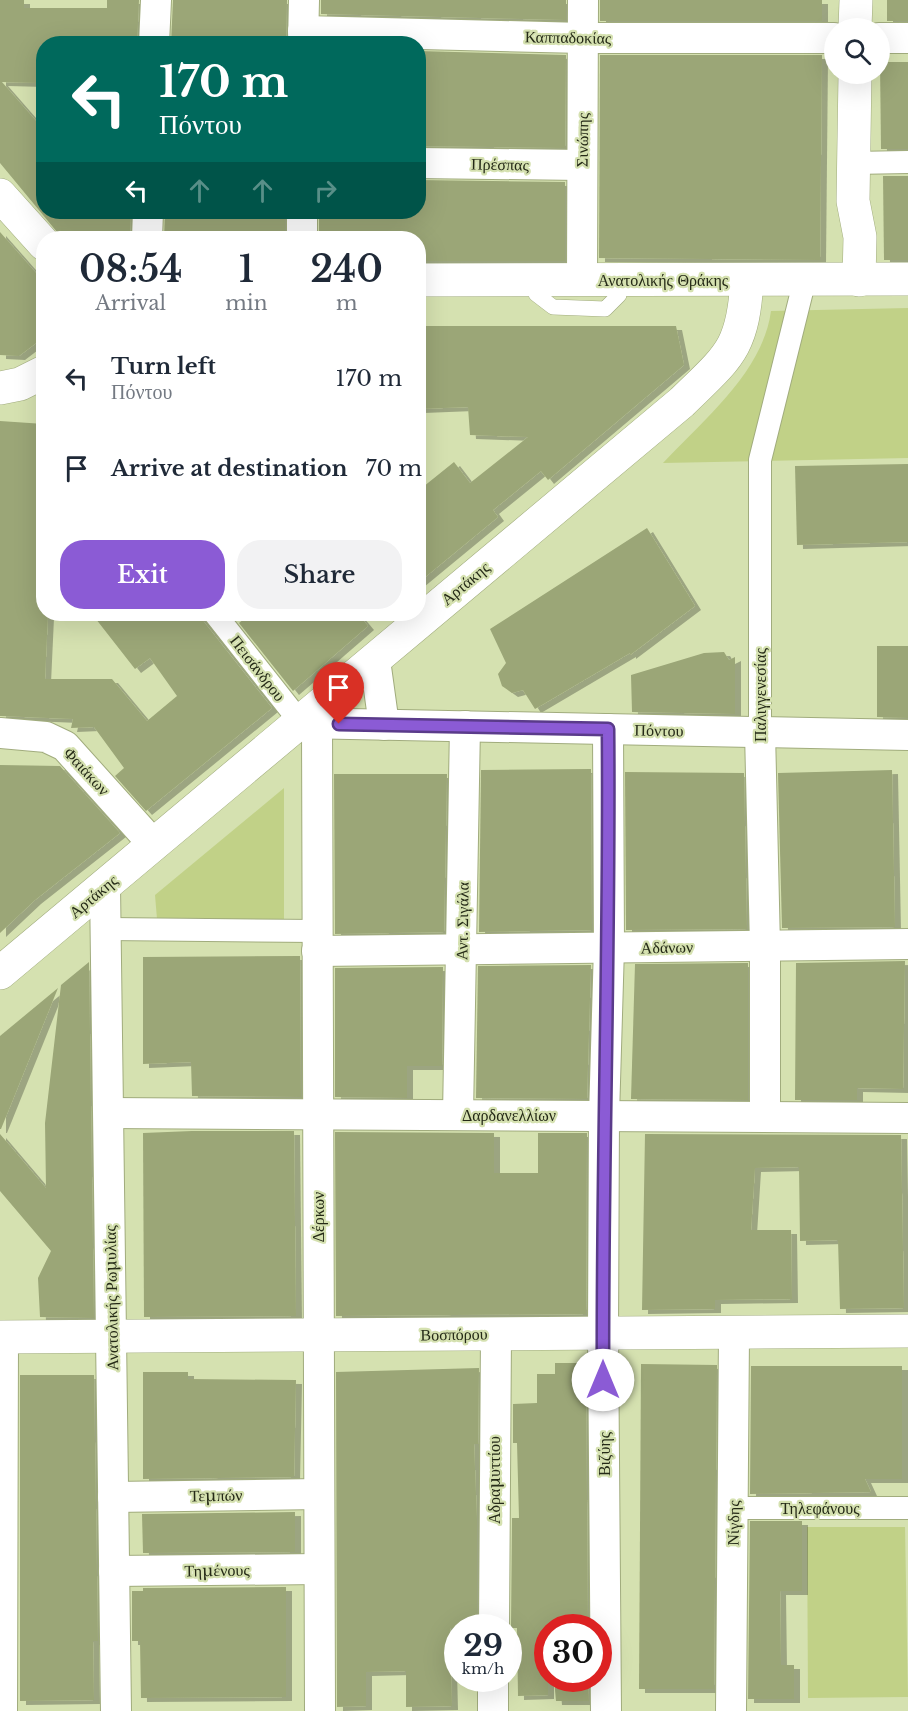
<!DOCTYPE html>
<meta charset="utf-8">
<style>
:root{--surface:#fff;--page:#f2f2f3;--text:#1f2937;--muted:#747a83;--accent:#8b5bd5}
body{margin:0;font-family:"Libre Baskerville",serif;background:var(--page);color:var(--text);height:100vh;display:flex;flex-direction:column;font-size:22px;white-space:nowrap}
*{box-sizing:border-box;margin:0}
p{font-size:20px;color:var(--muted)}
.icon{flex:none;width:33px;height:33px;fill:none;stroke:currentColor;stroke-width:2;stroke-linecap:round;stroke-linejoin:round}
.map{position:relative;flex:1;overflow:hidden}
.panel{position:absolute;left:36px;top:231px;width:390px;height:390px;display:flex;flex-direction:column;background:var(--surface);border-radius:24px;box-shadow:0 6px 24px #0002}
.panel>*{flex:none}
.hud{position:absolute;left:36px;top:36px;width:390px;height:183px;border-radius:24px;box-shadow:0 6px 24px #0002;background:#00695c;color:#fff;overflow:hidden}
.controls{position:absolute;left:824px;top:18px;display:grid;gap:12px}
.controls a{display:grid;place-items:center;width:66px;height:66px;border-radius:50%;background:var(--surface);box-shadow:0 6px 24px #0002;font-size:30px}
.speed{position:absolute;left:444px;top:1614px;display:flex;gap:12px;font-size:30px;font-weight:700;text-align:center}
.speed>*{display:grid;place-content:center;width:78px;height:78px;border-radius:50%;background:var(--surface);box-shadow:0 6px 24px #0002;line-height:1}
.speed small{font-size:15px;font-weight:400}
.speed .limit{border:9px solid #d22;background:#fff;color:#111}
.pin{position:absolute;display:grid;place-items:center;width:51px;height:51px;color:#fff;margin:-62px -26px;border-radius:50% 50% 50% 0;rotate:-45deg;box-shadow:0 0 6px #0007}
.pin .icon{rotate:45deg}
.me{position:absolute;width:66px;margin:-33px;rotate:0deg;stroke-linejoin:round;filter:drop-shadow(0 0 4px #0008)}
.turn{display:flex;align-items:center;gap:21px;height:126px;padding:0 24px;font-size:27px}
.turn .icon{width:78px;height:78px;stroke-width:2.5}
.turn b{display:block;font-size:42px;line-height:51px}
.lanes{display:flex;align-items:center;height:57px;padding:0 24px;background:#0003;justify-content:center;gap:30px;direction:ltr}
.lanes .off{opacity:.35}
.eta{display:flex;justify-content:space-evenly;align-items:center;height:102px;text-align:center}
.eta b{font-size:36px;font-weight:600;line-height:42px}
.action{display:flex;gap:12px;margin-top:auto;padding:12px 24px}
.action a{flex:1;height:69px;border-radius:24px;background:var(--accent);color:#fff;font-size:24px;font-weight:600;line-height:69px;text-align:center}
.action a+a{background:var(--page);color:var(--text)}
ul{padding:0;list-style:none}
li{display:flex;align-items:center;gap:18px;height:90px;padding:0 24px}
li div{flex:1}
li b{display:block;font-size:22px}
li em{font-style:normal}
.map>svg:first-child{display:block}
.green{fill:#c1d187}
.building{fill:#9ba677;filter:url(#shadow)}
.lines{fill:none;stroke-linecap:round;stroke-linejoin:round}
.service-casing{stroke:#a1ac7d;stroke-width:16}
.pedestrian-casing{stroke:#a1ac7d;stroke-width:24}
.minor-casing{stroke:#a1ac7d;stroke-width:32}
.tertiary-casing{stroke:#a1ac7d;stroke-width:34}
.service{stroke:#fff;stroke-width:15}
.pedestrian{stroke:#fff;stroke-width:22}
.minor{stroke:#fff;stroke-width:30}
.tertiary{stroke:#fff;stroke-width:33}
.route-casing{stroke:#5a3b8a;stroke-width:15}
.route{stroke:#8b5bd5;stroke-width:10}
.labels{text-anchor:middle;stroke-width:4.5;stroke-linejoin:round;paint-order:stroke}
.street-label{font-size:16px;fill:#252a17;stroke:#d5e1b0}
</style>
<div class="map">
<svg width="908" height="1711" viewBox="0 0 908 1711">
<defs>
<filter id="shadow"><feDropShadow dx="6" dy="4" stdDeviation="0" flood-color="#0004"/></filter>
</defs>
<rect width="100%" height="100%" fill="#d5e1b0"/>
<g class="green">
<path d="M908 308V458L663 463C703 420 763 372 771 311Z"/>
<polygon points="284,788 284,920 157,919 155,895"/>
<polygon points="807,1527 905,1527 908,1697 808,1698"/>
</g>
<g class="building">
<polygon points="0,0 24,0 24,8 107,8 107,0 139,0 137,44 40,44 39,83 2,82 44,130 44,212 131,212 130,238 62,238 0,163"/>
<polygon points="173,0 287,0 286,44 171,44"/>
<polygon points="321,0 566,0 566,20 321,14"/>
<rect x="600" y="0" width="222" height="21"/>
<rect x="887" y="0" width="21" height="21"/>
<polygon points="418,51 566,55 565,148 418,146"/>
<polygon points="600,55 822,55 820,260 599,258"/>
<polygon points="880,62 908,62 908,149 881,149"/>
<polygon points="883,176 908,176 908,260 884,260"/>
<polygon points="418,180 565,182 565,261 418,261 418,238 319,238 319,212 418,212"/>
<polygon points="165,212 285,212 285,238 164,238"/>
<polygon points="0,232 44,282 44,337 19,356 0,355"/>
<polygon points="418,326 676,326 684,365 548,480 541,471 493,510 498,517 418,583 418,491 454,462 470,483 528,437 470,435 468,407 418,409"/>
<polygon points="0,421 44,424 44,492 38,557 44,557 44,614 48,614 45,679 112,679 147,721 177,696 150,658 135,669 92,614 202,614 204,622 272,708 146,811 115,776 124,768 94,727 71,728 73,719 0,716"/>
<polygon points="908,464 908,542 797,545 795,466"/>
<polygon points="647,528 695,606 630,655 630,653 535,709 523,690 512,693 502,686 498,674 506,663 490,629"/>
<polygon points="250,614 358,614 368,626 293,691 239,623"/>
<polygon points="877,646 908,646 908,718 877,717"/>
<polygon points="724,652 729,660 735,657 735,714 632,712 631,675 704,653"/>
<polygon points="0,765 60,766 120,833 35,900 0,933"/>
<polygon points="591,769 592,930 479,932 481,770"/>
<polygon points="892,770 895,927 782,928 778,773"/>
<polygon points="625,772 744,773 747,929 626,930"/>
<polygon points="334,774 447,774 444,932 335,934"/>
<polygon points="300,956 301,1097 192,1096 191,1062 143,1064 143,957"/>
<polygon points="905,961 903,1089 857,1088 857,1100 795,1100 796,963"/>
<polygon points="89,962 94,1318 40,1317 38,1278 51,1251 0,1191 0,1134 46,1188 45,1123 61,985"/>
<polygon points="748,963 748,1100 631,1099 635,964"/>
<polygon points="591,965 587,1099 476,1098 478,966"/>
<polygon points="443,967 442,1066 407,1066 407,1098 335,1097 335,968"/>
<polygon points="58,988 1,1129 0,1129 0,1036"/>
<polygon points="192,1131 294,1131 296,1316 144,1317 143,1133"/>
<polygon points="335,1132 494,1133 494,1173 538,1173 538,1133 587,1133 586,1314 336,1316"/>
<polygon points="645,1134 901,1135 904,1308 840,1309 838,1240 800,1241 799,1167 755,1168 751,1230 791,1230 792,1299 715,1300 715,1309 642,1310"/>
<polygon points="555,1363 580,1363 580,1369 586,1369 588,1628 548,1628 548,1695 518,1696 517,1628 511,1628 512,1518 519,1518 517,1443 513,1443 513,1404 537,1403 537,1374 555,1374"/>
<polygon points="641,1364 717,1365 714,1689 639,1689"/>
<polygon points="751,1366 902,1366 902,1479 865,1479 871,1492 750,1494"/>
<polygon points="479,1368 478,1444 474,1444 477,1519 477,1628 450,1628 452,1706 406,1707 406,1671 366,1672 366,1706 337,1707 336,1372"/>
<polygon points="143,1372 188,1372 188,1379 296,1380 294,1477 143,1479"/>
<polygon points="20,1375 94,1375 98,1641 93,1641 94,1700 20,1701"/>
<polygon points="295,1512 295,1552 143,1553 142,1514"/>
<polygon points="750,1521 802,1521 802,1591 780,1591 781,1665 794,1665 794,1699 748,1699"/>
<polygon points="286,1587 286,1697 141,1698 140,1641 132,1641 132,1591 143,1591 143,1588"/>
<polygon points="554,1678 588,1678 589,1701 556,1701"/>
</g>
<g class="lines">
<g class="service-casing">
<polyline id="service" points="536,294 553,307 605,309 619,295"/>
</g>
<g class="pedestrian-casing">
<g id="pedestrian">
<polyline points="853,163 908,162"/>
<polyline points="215,614 301,723"/>
<polyline points="760,732 760,460 805,279"/>
<polyline points="108,929 317,931"/>
<polyline points="733,1508 908,1508"/>
<polyline points="6,1711 7,1337"/>
</g>
</g>
<g class="minor-casing">
<g id="minor">
<polyline points="303,31 583,38 834,38"/>
<polyline points="879,38 908,38"/>
<polyline points="154,44 156,0"/>
<polyline points="303,44 304,0"/>
<polyline points="418,163 581,165"/>
<polyline points="302,212 302,238"/>
<polyline points="147,238 148,212"/>
<polyline points="582,280 583,0"/>
<polyline points="375,660 384,725"/>
<polyline points="301,723 908,735"/>
<polyline points="317,723 320,1711"/>
<polyline points="760,732 765,946 765,1117"/>
<polyline points="0,733 46,737 65,746 154,845"/>
<polyline points="105,886 116,1711"/>
<polyline points="317,951 908,944"/>
<polyline points="110,1113 908,1118"/>
<polyline points="458,1115 465,726"/>
<polyline points="113,1497 319,1494"/>
<polyline points="114,1571 319,1569"/>
<polyline points="494,1628 496,1333"/>
<polyline points="493,1711 493,1678"/>
<polyline points="606,1711 603,1332 604,1116 609,947 608,729"/>
<polyline points="731,1711 734,1334"/>
</g>
</g>
<g class="tertiary-casing">
<g id="tertiary">
<polyline points="855,28 856,0"/>
<polyline points="855,74 853,201 860,237 859,280"/>
<polyline points="0,195 44,244"/>
<polyline points="418,280 908,279"/>
<polyline points="0,388 20,384 44,372"/>
<path d="M0 973 682 402C729 356 743 349 747 280"/>
<polyline points="0,1337 908,1331"/>
</g>
</g>
<use href="#service" class="service"/>
<use href="#pedestrian" class="pedestrian"/>
<use href="#minor" class="minor"/>
<use href="#tertiary" class="tertiary"/>
</g>
<g class="lines">
<g class="route-casing">
<path id="route" d="M339 724 608 729C610 946 602 1163 603 1380"/>
</g>
<use href="#route" class="route"/>
</g>
<g class="labels">
<g class="street-label">
<text transform="translate(568 37) rotate(1)" y="6">Καππαδοκίας</text>
<text transform="translate(582 140) rotate(-89)" y="6">Σινώπης</text>
<text transform="translate(500 164) rotate(1)" y="6">Πρέσπας</text>
<text x="663" y="286">Ανατολικής Θράκης</text>
<text transform="translate(465 583) rotate(-40)" y="6">Αρτάκης</text>
<text transform="translate(258 668) rotate(52)" y="6">Πεισάνδρου</text>
<text transform="translate(760 695) rotate(-90)" y="6">Παλιγγενεσίας</text>
<text transform="translate(659 730) rotate(1)" y="6">Πόντου</text>
<text transform="translate(87 771) rotate(47)" y="6">Φαιάκων</text>
<text transform="translate(93 896) rotate(-40)" y="6">Αρτάκης</text>
<text transform="translate(462 921) rotate(-89)" y="6">Αντ. Σιγάλα</text>
<text transform="translate(667 947) rotate(-1)" y="6">Αδάνων</text>
<text x="509" y="1121">Δαρδανελλίων</text>
<text transform="translate(318 1217) rotate(-90)" y="6">Δέρκων</text>
<text transform="translate(111 1298) rotate(-91)" y="6">Ανατολικής Ρωμυλίας</text>
<text transform="translate(454 1334) rotate(-1)" y="6">Βοσπόρου</text>
<text transform="translate(604 1454) rotate(-90)" y="6">Βιζύης</text>
<text transform="translate(494 1480) rotate(-90)" y="6">Αδραμυττίου</text>
<text transform="translate(216 1495) rotate(-1)" y="6">Τεμπών</text>
<text x="820" y="1514">Τηλεφάνους</text>
<text transform="translate(733 1523) rotate(-89)" y="6">Νίγδης</text>
<text transform="translate(217 1570) rotate(-1)" y="6">Τημένους</text>
</g>
</g>
</svg>
<div class="controls">
<a><svg class="icon" aria-label="search" viewBox="0 0 24 24"><circle cx="10" cy="10" r="6"/><path d="M15 15l6 6"/></svg></a>
</div>
<div class="speed"><div>29<small>km/h</small></div><div class="limit">30</div></div>
<div class="pin" style="left:339px;top:724px;background:#d93025"><svg class="icon" aria-label="arrive" viewBox="0 0 24 24"><path d="M6 21V4h12l-3 4 3 4H6"/></svg></div>
<svg class="me" style="left:603px;top:1380px" viewBox="-20 -20 40 40"><circle r="19" fill="#fff"/><path d="M0-13L10 11 0 6-10 11z" fill="#8b5bd5"/></svg>
<div class="hud">
<div class="turn"><svg class="icon" aria-label="left" viewBox="0 0 24 24"><path d="M17 20v-9H6M10 6l-5 5 5 5"/></svg><div><b>170 m</b>Πόντου</div></div>
<div class="lanes"><svg class="icon" aria-label="left" viewBox="0 0 24 24"><path d="M17 20v-9H6M10 6l-5 5 5 5"/></svg><svg class="icon off" aria-label="ahead" viewBox="0 0 24 24"><path d="M12 20V5M6 11l6-6 6 6"/></svg><svg class="icon off" aria-label="ahead" viewBox="0 0 24 24"><path d="M12 20V5M6 11l6-6 6 6"/></svg><svg class="icon off" aria-label="right" viewBox="0 0 24 24"><path d="M7 20v-9h11M14 6l5 5-5 5"/></svg></div>
</div>
<section class="panel">
<div class="eta">
<div><b>08:54</b><p>Arrival</p></div>
<div><b>1</b><p>min</p></div>
<div><b>240</b><p>m</p></div>
</div>
<ul>
<li><svg class="icon" aria-label="left" viewBox="0 0 24 24"><path d="M17 20v-9H6M10 6l-5 5 5 5"/></svg><div><b>Turn left</b><p>Πόντου</p></div><em>170 m</em></li>
<li><svg class="icon" aria-label="arrive" viewBox="0 0 24 24"><path d="M6 21V4h12l-3 4 3 4H6"/></svg><div><b>Arrive at destination</b></div><em>70 m</em></li>
</ul>
<div class="action"><a>Exit</a><a>Share</a></div>
</section>
</div>
